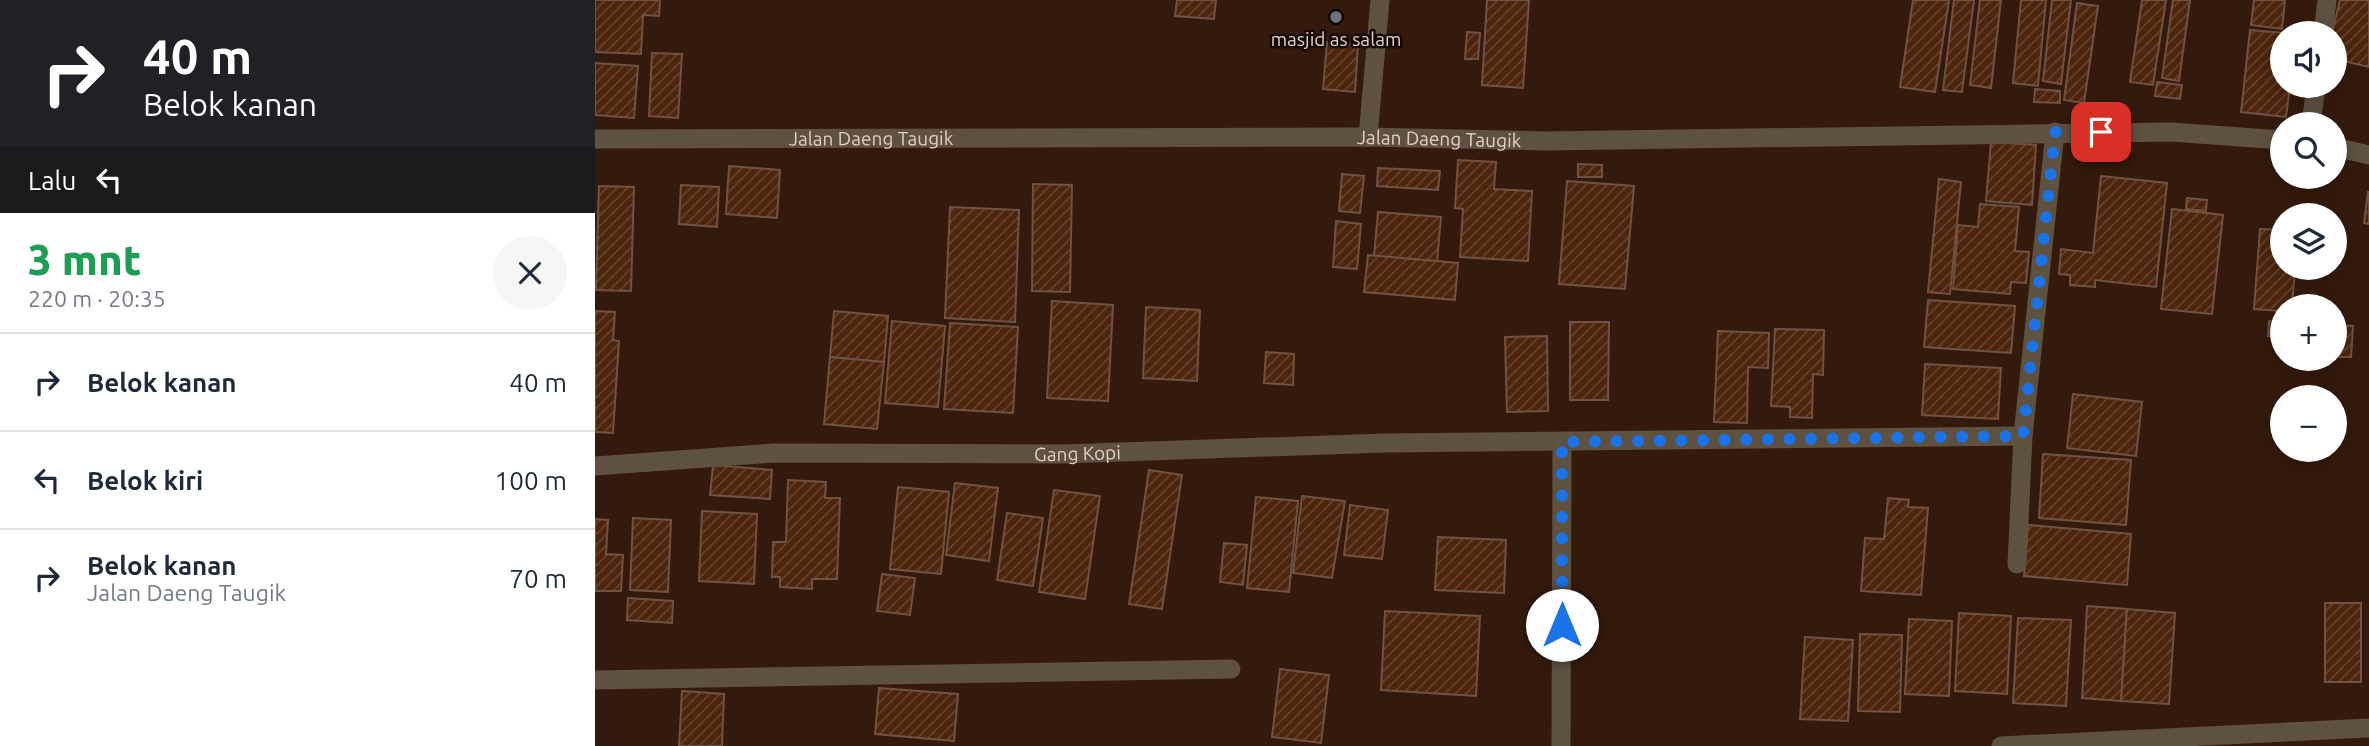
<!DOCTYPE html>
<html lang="id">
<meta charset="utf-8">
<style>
:root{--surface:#fff;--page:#f6f6f7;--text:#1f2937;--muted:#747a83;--line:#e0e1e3}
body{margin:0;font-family:Ubuntu,sans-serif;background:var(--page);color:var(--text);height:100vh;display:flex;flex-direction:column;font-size:26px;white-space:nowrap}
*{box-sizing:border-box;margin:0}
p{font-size:23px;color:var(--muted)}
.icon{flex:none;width:38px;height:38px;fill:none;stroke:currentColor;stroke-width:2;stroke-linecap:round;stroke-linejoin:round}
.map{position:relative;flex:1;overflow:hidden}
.panel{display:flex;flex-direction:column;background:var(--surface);width:595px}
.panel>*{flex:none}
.hud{background:#202124;color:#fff;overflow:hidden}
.controls{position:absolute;left:1675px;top:21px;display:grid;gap:14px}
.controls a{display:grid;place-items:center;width:77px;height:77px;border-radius:50%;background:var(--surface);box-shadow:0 4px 18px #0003;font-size:35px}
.pin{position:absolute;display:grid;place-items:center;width:60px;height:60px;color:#fff;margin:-30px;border-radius:14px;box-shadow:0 4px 10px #0006}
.me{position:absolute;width:77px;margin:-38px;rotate:0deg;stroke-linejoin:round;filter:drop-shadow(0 0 5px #0008)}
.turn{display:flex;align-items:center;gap:24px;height:147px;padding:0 28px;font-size:32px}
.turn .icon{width:91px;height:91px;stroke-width:2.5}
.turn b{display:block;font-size:49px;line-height:60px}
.then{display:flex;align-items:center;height:66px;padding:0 28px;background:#0003;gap:14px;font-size:26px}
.round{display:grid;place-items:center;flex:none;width:74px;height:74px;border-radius:37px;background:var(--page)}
.overview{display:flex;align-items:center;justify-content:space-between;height:119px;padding:0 28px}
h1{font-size:42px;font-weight:800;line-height:52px;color:#1e9e55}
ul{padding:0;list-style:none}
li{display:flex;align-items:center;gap:21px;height:98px;padding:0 28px;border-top:2px solid var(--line)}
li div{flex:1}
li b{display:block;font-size:26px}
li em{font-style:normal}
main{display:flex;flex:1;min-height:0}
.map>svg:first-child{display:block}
.building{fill:url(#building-hatch);stroke:#705242;stroke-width:2}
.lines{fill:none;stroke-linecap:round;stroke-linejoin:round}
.minor{stroke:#5e5140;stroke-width:19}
.route{stroke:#1a73e8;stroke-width:12;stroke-dasharray:0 21.6}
.worship-dot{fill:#6b7280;stroke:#140804;stroke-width:2.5}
.labels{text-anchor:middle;stroke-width:5;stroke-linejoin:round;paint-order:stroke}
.poi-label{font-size:19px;fill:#e0cec5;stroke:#140804}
.street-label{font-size:19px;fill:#e0cec5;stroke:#140804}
</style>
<main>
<section class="panel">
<div class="hud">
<div class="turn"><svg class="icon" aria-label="right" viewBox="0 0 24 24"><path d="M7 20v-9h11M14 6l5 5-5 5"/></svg><div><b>40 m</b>Belok kanan</div></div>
<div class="then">Lalu<svg class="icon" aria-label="left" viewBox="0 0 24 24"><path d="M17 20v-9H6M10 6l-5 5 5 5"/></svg></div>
</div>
<div class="overview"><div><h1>3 mnt</h1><p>220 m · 20:35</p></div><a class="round"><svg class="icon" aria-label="close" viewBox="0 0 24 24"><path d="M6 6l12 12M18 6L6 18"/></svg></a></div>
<ul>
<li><svg class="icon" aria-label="right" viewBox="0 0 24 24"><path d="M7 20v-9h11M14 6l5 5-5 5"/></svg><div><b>Belok kanan</b></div><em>40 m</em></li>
<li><svg class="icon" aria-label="left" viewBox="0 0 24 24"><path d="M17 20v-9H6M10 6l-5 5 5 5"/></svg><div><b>Belok kiri</b></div><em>100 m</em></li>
<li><svg class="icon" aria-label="right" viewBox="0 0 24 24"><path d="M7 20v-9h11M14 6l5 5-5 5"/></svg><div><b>Belok kanan</b><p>Jalan Daeng Taugik</p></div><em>70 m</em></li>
</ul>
</section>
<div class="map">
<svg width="1774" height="746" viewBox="0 0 1774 746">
<defs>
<pattern id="building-hatch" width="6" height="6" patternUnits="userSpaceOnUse" patternTransform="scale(1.75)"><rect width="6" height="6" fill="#4d240c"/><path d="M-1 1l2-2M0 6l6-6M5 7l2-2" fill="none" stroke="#66432e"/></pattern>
</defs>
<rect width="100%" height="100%" fill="#341a0c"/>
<g class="building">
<polygon points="0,0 65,0 64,16 48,15 46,54 0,52"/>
<polygon points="582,0 621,0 619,19 580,16"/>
<polygon points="892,0 934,0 928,88 887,85"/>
<polygon points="1318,0 1354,0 1340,92 1305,87"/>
<polygon points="1359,0 1379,0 1367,92 1348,90"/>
<polygon points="1385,0 1406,0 1396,88 1375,85"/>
<polygon points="1426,0 1451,0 1443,86 1418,83"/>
<polygon points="1457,0 1476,0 1466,84 1448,81"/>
<polygon points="1547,0 1571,0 1558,85 1535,82"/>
<polygon points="1578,0 1595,0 1584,81 1567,78"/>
<polygon points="1659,0 1690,0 1687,29 1656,25"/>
<polygon points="1745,0 1774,0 1774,67 1740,59 1737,33"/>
<polygon points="1482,3 1503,6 1489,103 1469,100"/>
<polygon points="1655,30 1690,33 1687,33 1687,86 1695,86 1691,117 1646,112"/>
<polygon points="872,32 885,33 883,59 870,59"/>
<polygon points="732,42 763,45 760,92 728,89"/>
<polygon points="57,53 87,54 83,118 54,116"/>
<polygon points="0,63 43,66 39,118 0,115"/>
<polygon points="1562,82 1587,85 1585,99 1560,96"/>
<polygon points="1440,89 1465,91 1465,103 1439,102"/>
<polygon points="1396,142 1441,145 1437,205 1391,201"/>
<polygon points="863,160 901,162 899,189 937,191 933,261 865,257 868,209 860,208"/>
<polygon points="983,164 1007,165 1007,177 983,177"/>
<polygon points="134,166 185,170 182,218 131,214"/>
<polygon points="783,168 845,171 843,190 782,186"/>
<polygon points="747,174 769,176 765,213 744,211"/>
<polygon points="1506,176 1572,183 1561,287 1500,280 1500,287 1475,285 1475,275 1464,274 1466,249 1498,253"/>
<polygon points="1344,179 1366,182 1355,294 1333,292"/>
<polygon points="972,181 1039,186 1030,289 964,284"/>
<polygon points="438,184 477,185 475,292 437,291"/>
<polygon points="86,185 124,187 122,227 84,224"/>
<polygon points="4,186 39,187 36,291 1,290"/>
<polygon points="1773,192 1774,192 1774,224 1769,223"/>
<polygon points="1592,198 1612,200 1611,211 1591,209"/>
<polygon points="1385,204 1424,207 1420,251 1434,252 1431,283 1416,282 1415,294 1358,289 1363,225 1383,227"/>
<polygon points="355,207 424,210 420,322 350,318"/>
<polygon points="1577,209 1628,215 1617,314 1566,309"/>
<polygon points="783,212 846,217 842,262 779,256"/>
<polygon points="741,221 766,224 762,269 738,267"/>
<polygon points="1665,229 1687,230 1687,268 1700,268 1697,306 1687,306 1687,311 1659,309"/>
<polygon points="773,255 863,263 860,300 769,292"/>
<polygon points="1333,300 1420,306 1416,353 1329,347"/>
<polygon points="457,301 518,305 513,401 452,398"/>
<polygon points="551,307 605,310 602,381 548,378"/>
<polygon points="0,311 20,312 18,340 24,341 18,433 0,432"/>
<polygon points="239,311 293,316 289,362 235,357"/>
<polygon points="297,321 350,326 343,407 290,403"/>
<polygon points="1674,321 1687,323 1687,337 1673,336"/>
<polygon points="975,322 1014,322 1013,400 975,400"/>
<polygon points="355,323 423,327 418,413 349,409"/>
<polygon points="1740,325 1758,326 1756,357 1740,357"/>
<polygon points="1180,329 1229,330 1228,375 1218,374 1217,418 1195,417 1195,407 1176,406"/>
<polygon points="1123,331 1174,333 1173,368 1153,367 1152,423 1119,422"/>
<polygon points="952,336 953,411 912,412 910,337"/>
<polygon points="671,352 699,354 698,385 669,383"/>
<polygon points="235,357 289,362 282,429 229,424"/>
<polygon points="1330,364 1406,368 1403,419 1327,415"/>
<polygon points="1478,394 1547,402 1541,456 1472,448"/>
<polygon points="1448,454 1536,460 1531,525 1444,518"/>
<polygon points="118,465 177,470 175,499 115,495"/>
<polygon points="554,470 587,475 567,609 534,604"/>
<polygon points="193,480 231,482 230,498 245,498 242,579 217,579 217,589 185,587 185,577 177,577 178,542 191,542"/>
<polygon points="360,483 403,488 394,561 351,555"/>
<polygon points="303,487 354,492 346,574 295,569"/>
<polygon points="459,490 505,496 490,599 444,592"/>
<polygon points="707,496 750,501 737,578 698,573"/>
<polygon points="661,497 703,501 694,592 652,588"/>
<polygon points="1293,498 1314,500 1313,507 1333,508 1326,595 1266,591 1270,538 1289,539"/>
<polygon points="755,505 793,510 787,559 749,555"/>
<polygon points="107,511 162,514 159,584 104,581"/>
<polygon points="412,513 448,518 438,586 402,580"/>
<polygon points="38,518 76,520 73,592 35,590"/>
<polygon points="0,519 13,520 11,554 28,555 26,591 0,591"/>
<polygon points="1433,525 1536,534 1532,585 1429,576"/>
<polygon points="843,537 911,540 909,593 840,590"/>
<polygon points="629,543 652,545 648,585 625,582"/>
<polygon points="287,574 320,578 315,615 282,611"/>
<polygon points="33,598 78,601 77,623 32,620"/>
<rect x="1730" y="603" width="36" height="79"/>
<polygon points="1492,606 1532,609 1526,701 1487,698"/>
<polygon points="1532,609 1580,613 1574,704 1526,701"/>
<polygon points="790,611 885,616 881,696 786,690"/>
<polygon points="1364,613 1416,616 1412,694 1360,691"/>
<polygon points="1423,618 1476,620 1471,706 1418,703"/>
<polygon points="1314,619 1357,621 1354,696 1310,694"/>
<polygon points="1265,634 1307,635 1305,712 1263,711"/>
<polygon points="1210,637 1258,640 1253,721 1205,719"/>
<polygon points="685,669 734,675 726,743 677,737"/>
<polygon points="284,688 363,694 359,741 280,734"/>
<polygon points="87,691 129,694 127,746 84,746"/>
</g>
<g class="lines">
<g class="minor">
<polyline points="1728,33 1732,0"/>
<polyline points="1716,124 1721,86"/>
<polyline points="773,137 785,0"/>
<path id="s1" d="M0 139 773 137 950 141 1576 132 1687 140"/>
<polyline points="1740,147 1774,155"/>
<path id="s2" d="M0 466 179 453 468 454 790 443 1428 436"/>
<polyline points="1422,564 1428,436 1460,132"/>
<polyline points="0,680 636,669"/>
<polyline points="966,746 967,442"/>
<polyline points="1406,746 1774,728"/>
</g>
</g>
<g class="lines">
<polyline class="route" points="967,625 967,442 1428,436 1460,132 1506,132"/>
</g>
<circle class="worship-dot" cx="741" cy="17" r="7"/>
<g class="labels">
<g class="poi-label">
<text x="741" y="46">masjid as salam</text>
</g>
<g class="street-label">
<text dy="7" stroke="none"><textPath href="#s1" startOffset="276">Jalan Daeng Taugik</textPath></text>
<text dy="7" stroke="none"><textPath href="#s1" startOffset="844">Jalan Daeng Taugik</textPath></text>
<text dy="7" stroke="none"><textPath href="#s2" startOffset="483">Gang Kopi</textPath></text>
</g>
</g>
</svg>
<div class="controls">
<a><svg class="icon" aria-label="sound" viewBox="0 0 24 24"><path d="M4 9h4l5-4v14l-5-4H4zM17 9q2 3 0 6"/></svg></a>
<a><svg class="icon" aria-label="search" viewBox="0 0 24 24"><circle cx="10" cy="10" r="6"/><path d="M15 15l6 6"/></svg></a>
<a><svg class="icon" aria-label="layers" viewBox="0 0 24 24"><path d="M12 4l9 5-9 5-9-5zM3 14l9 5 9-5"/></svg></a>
<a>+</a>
<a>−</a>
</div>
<div class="pin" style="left:1506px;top:132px;background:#d93025"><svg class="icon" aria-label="arrive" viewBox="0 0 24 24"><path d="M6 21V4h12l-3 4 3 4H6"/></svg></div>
<svg class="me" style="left:967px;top:625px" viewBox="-20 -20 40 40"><circle r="19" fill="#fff"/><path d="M0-13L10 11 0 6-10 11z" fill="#1a73e8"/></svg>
</div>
</main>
